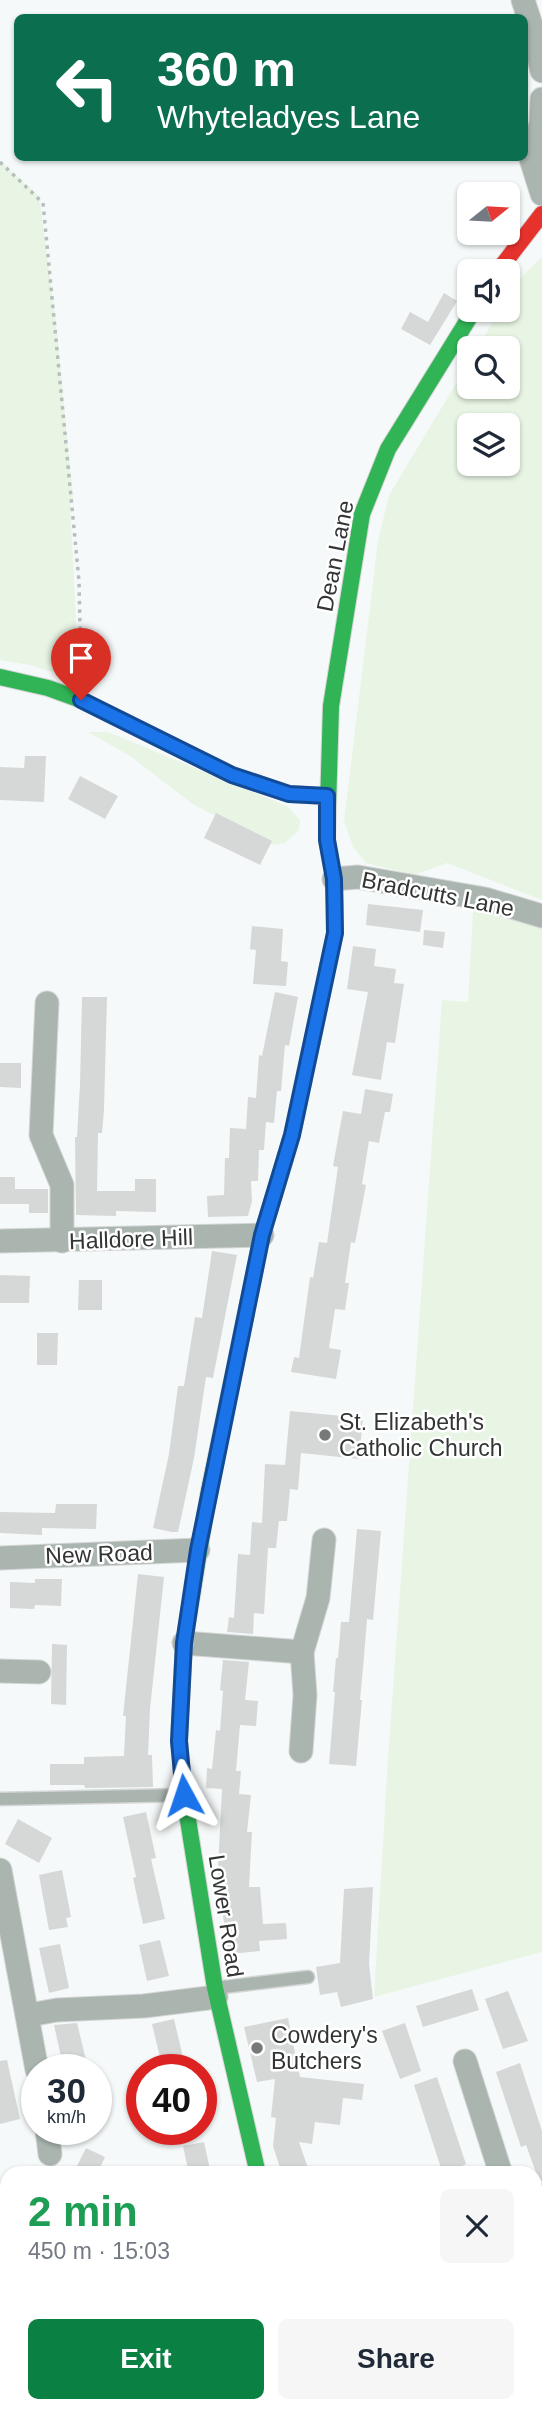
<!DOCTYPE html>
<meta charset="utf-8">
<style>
:root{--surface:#fff;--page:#f6f6f7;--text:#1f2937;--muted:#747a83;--accent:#0b8043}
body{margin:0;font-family:Helvetica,sans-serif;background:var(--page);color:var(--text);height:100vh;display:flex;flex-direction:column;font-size:26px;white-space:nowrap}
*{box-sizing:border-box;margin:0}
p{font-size:23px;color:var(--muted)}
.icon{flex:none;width:38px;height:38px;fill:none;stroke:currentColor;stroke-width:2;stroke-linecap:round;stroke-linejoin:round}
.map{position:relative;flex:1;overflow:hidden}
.details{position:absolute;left:0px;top:2166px;width:542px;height:247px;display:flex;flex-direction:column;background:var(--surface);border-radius:21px 21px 0 0;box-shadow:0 2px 5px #0004}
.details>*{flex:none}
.hud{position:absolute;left:14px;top:14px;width:514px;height:147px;border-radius:10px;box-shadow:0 2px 5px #0004;background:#0b6e4f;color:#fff;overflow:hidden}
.needle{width:46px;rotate:72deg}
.tools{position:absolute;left:457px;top:182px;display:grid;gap:14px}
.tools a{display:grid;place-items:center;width:63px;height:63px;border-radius:10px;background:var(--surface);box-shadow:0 2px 5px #0004;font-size:35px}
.speed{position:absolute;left:21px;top:2054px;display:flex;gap:14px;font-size:35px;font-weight:700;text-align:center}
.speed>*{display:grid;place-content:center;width:91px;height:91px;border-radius:50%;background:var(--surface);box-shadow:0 2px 5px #0004;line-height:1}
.speed small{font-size:18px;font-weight:400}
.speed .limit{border:10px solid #d22;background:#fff;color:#111}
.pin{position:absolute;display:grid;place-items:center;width:60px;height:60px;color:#fff;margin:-72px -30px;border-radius:50% 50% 50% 0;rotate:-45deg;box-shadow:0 0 7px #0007}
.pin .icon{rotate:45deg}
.me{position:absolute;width:77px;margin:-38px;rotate:355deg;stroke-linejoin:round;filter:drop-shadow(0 0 5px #0008)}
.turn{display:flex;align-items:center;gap:24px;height:147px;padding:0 28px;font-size:32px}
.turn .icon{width:91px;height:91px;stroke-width:2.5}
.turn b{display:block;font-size:49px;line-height:60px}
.round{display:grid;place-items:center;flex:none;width:74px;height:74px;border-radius:10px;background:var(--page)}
.summary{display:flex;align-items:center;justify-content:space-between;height:119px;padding:0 28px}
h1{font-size:42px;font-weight:800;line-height:52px;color:#1e9e55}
.action{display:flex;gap:14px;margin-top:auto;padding:14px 28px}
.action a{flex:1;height:80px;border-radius:10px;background:var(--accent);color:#fff;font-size:28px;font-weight:800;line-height:80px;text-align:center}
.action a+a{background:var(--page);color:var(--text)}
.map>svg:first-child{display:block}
.green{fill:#e8f5e4;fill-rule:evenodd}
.building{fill:#d6d8d8}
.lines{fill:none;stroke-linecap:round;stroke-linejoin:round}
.lane-casing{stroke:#d4d5d5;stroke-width:15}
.street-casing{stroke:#d4d5d5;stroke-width:25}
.fast-casing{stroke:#d4d5d5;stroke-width:18}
.slow-casing{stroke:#d4d5d5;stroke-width:18}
.jam-casing{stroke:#d4d5d5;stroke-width:18}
.path{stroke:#b7bebc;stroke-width:3.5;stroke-dasharray:3.5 5;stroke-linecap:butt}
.lane{stroke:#aab5b0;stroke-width:12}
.street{stroke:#aab5b0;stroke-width:23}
.fast{stroke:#30b455;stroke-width:16}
.slow{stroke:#ff9f0a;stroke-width:16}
.jam{stroke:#e5322d;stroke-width:16}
.route-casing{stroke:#114b97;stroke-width:18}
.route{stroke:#1a73e8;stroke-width:12}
.poi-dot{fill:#777979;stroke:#fff;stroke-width:2.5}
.labels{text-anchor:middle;stroke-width:5;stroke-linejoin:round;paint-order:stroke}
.street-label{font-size:23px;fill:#333434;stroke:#fff}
.poi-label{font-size:23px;fill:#333434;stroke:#fff;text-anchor:start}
</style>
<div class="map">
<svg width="542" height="2412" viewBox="0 0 542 2412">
<rect width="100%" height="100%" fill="#f6f9f9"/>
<g class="green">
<polygon points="0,161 39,196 56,322 73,499 70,501 79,681 30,665 0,660"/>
<path d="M542 257V900L447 863 414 875 366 863 353 847 344 821 378 541 389 495 469 362V387H508V348H477L500 310H508C508 287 527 271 542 257ZM469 425H508V464H469Z"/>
<polygon points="88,732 108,732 287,806 300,820 299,830 285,843 274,845 194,805 130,756"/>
<polygon points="473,910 542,928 542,1952 374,1997 387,1773 442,1000 468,1002"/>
</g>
<g class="building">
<polygon points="444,293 457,301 430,345 401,329 410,312 428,322"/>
<polygon points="25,756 46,756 44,802 0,800 0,767 24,768"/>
<polygon points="80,776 118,796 105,819 68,799"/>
<polygon points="216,813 272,841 260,865 204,838"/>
<polygon points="368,904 423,910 420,932 366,925"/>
<polygon points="252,926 283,929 281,961 288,962 286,986 253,984 256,950 250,949"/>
<polygon points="424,930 445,932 443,948 423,945"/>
<polygon points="353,946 376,949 374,966 396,969 394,983 404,984 395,1043 387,1042 381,1080 352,1075 368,992 347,989"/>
<polygon points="275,992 298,997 289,1046 285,1045 281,1091 277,1091 274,1123 266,1122 264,1150 259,1150 258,1181 251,1181 252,1201 248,1216 208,1217 207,1196 224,1195 225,1158 229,1158 230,1128 246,1129 248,1097 256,1098 259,1055 262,1056"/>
<polygon points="82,997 107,997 104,1110 102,1133 98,1133 97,1191 135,1191 135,1179 156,1179 156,1212 116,1211 116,1216 76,1215 75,1137 77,1137 80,1084"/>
<polygon points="0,1063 21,1063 21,1088 0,1087"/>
<polygon points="365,1089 393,1094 390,1112 385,1112 379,1143 369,1141 362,1184 366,1185 355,1243 351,1242 345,1283 349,1283 345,1310 335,1309 329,1348 341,1350 336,1379 291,1372 294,1357 299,1358 310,1277 313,1278 319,1242 327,1243 338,1167 333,1166 343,1111 361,1114"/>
<polygon points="0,1177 15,1177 15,1189 48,1189 48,1213 29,1213 29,1204 0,1204"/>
<polygon points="212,1251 237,1255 213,1378 206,1377 194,1458 178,1532 172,1532 153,1528 169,1454 178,1386 184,1386 195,1317 202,1318"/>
<polygon points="0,1275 30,1276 29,1303 0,1303"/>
<polygon points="79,1280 102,1280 102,1310 78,1310"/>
<polygon points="37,1333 58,1333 57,1365 37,1365"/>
<polygon points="290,1411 363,1418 359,1459 301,1453 298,1490 290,1489 287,1521 279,1521 276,1548 268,1548 264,1614 254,1613 253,1634 227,1632 229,1617 234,1618 238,1554 250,1555 252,1522 262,1523 265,1464 285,1465"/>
<polygon points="56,1504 97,1504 96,1529 42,1528 42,1535 0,1533 0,1512 55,1513"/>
<polygon points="357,1529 381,1531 373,1620 367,1619 364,1657 360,1700 362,1700 356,1766 329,1764 335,1692 333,1692 336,1658 338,1658 341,1622 349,1622"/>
<polygon points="138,1574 164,1577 150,1709 148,1755 152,1755 153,1787 85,1788 84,1785 50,1785 50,1764 84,1764 84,1757 124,1756 126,1716 123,1716"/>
<polygon points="35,1579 62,1579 61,1606 35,1605 34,1609 10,1608 10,1582 35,1583"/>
<polygon points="52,1644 67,1645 66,1705 51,1704"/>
<polygon points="223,1660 249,1662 245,1700 258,1701 256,1726 240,1725 236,1771 241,1771 239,1794 251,1795 247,1832 252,1832 249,1887 260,1887 263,1924 286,1923 287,1939 259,1941 260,1951 229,1954 220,1897 218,1868 222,1789 206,1788 207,1768 212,1769 216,1730 220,1731 223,1691 220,1690"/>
<polygon points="146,1812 156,1858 151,1859 165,1919 143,1924 133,1878 136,1877 123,1817"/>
<polygon points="18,1819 52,1838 39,1863 5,1844"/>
<polygon points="62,1870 71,1917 66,1918 68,1927 49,1930 39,1875"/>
<polygon points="373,1887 369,1964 373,1999 341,2007 337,1992 320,1995 316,1967 340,1963 344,1889"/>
<polygon points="160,1940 169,1976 147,1981 139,1945"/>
<polygon points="60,1944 69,1988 49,1993 39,1948"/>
<polygon points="472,1989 479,2010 423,2027 416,2006"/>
<polygon points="508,1991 528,2041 503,2049 485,1999"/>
<polygon points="288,2018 300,2077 364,2084 362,2100 343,2098 340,2125 315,2122 312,2144 299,2142 310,2174 282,2174 273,2146 276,2118 271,2117 275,2079 257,2082 244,2027"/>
<polygon points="174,2019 186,2070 163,2070 152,2024"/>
<polygon points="77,2023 87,2064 64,2070 54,2025"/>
<polygon points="405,2023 421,2071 400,2079 382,2031"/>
<polygon points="7,2060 20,2119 0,2124 0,2061"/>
<polygon points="520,2063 542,2131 542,2181 539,2181 526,2145 521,2147 496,2072"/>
<polygon points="437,2077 466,2164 462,2166 464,2174 443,2174 414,2085"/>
<polygon points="204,2142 211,2174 189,2174 183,2146"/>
<polygon points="86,2148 105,2157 97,2174 73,2174"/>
</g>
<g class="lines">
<g class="lane-casing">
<g id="lane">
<polyline points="0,1799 183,1795"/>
<polyline points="215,1988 308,1977"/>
</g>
</g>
<g class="street-casing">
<g id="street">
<polyline points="523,0 532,28 542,71"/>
<polyline points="542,99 541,123 531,159 542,194"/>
<polyline points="334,879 358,877 485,899 542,916"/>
<polyline points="47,1003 41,1135 62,1185 62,1241"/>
<polyline points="0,1241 262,1235"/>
<polyline points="0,1558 198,1550"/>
<polyline points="184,1643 302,1652"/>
<polyline points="0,1671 39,1672"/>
<polyline points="301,1751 305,1695 302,1652 318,1598 324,1540"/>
<polyline points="0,1870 37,2070"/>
<polyline points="29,2015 57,2010 144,2006 216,1997"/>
<polyline points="465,2061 501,2174"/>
<polyline points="47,2130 50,2154"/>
<polyline points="536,2196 542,2195"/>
<polyline points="0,2291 7,2290"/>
</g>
</g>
<g class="fast-casing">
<g id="fast">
<polyline points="0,677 48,688 81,700 232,775 289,794 327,796"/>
<polyline points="335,906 334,879 327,840 331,706 362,514 388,449 474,310"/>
<polyline points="232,1381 209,1491 184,1643 179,1741 184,1795 215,1988 258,2174"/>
<polyline points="328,2406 329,2412"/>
</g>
</g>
<g class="slow-casing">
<polyline id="slow" points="232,1381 262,1235 285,1159"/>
</g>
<g class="jam-casing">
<g id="jam">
<polyline points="498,271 542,214"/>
<polyline points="285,1159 292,1135 335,933 335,906"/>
</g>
</g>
<polyline class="path" points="0,162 43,203 79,581 81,673"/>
<use href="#lane" class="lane"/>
<use href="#street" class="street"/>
<use href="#fast" class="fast"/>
<use href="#slow" class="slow"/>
<use href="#jam" class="jam"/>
</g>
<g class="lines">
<g class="route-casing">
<polyline id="route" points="81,700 232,775 289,794 327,796 327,840 334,879 335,933 292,1135 262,1235 198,1550 184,1643 179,1741 184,1795"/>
</g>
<use href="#route" class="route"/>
</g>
<g class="poi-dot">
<circle cx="325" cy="1435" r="7"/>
<circle cx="257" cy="2048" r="7"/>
</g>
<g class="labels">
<g class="street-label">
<text transform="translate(335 556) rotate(-79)" y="8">Dean Lane</text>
<text transform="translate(438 894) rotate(11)" y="8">Bradcutts Lane</text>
<text transform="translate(131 1239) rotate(-2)" y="8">Halldore Hill</text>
<text transform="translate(99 1554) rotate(-2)" y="8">New Road</text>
<text transform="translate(226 1916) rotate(81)" y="8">Lower Road</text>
</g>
<g class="poi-label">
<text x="339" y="1430">St. Elizabeth's<tspan x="339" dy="26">Catholic Church</tspan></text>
<text x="271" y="2043">Cowdery's<tspan x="271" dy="26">Butchers</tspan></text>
</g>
</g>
</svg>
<div class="tools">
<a><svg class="needle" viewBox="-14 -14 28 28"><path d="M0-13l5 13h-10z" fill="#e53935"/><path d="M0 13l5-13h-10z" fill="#747a83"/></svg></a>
<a><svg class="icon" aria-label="sound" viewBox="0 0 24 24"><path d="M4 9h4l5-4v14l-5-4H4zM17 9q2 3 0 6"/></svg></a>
<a><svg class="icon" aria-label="search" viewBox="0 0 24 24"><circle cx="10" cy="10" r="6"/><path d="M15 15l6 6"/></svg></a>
<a><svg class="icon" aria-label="layers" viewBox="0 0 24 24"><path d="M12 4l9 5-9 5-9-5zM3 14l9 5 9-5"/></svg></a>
</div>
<div class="speed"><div>30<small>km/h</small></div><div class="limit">40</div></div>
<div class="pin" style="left:81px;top:700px;background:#d93025"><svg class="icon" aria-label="arrive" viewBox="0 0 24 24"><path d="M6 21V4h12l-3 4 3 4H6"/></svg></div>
<svg class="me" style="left:184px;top:1795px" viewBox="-20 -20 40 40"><path d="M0-17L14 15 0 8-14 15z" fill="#1a73e8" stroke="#fff" stroke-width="4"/></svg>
<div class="hud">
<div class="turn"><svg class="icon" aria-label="left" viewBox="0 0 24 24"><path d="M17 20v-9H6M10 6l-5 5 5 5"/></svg><div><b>360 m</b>Whyteladyes Lane</div></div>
</div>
<section class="details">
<div class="summary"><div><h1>2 min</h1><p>450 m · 15:03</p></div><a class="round"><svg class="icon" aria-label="close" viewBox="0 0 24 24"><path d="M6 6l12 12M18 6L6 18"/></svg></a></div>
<div class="action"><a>Exit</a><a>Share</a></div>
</section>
</div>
